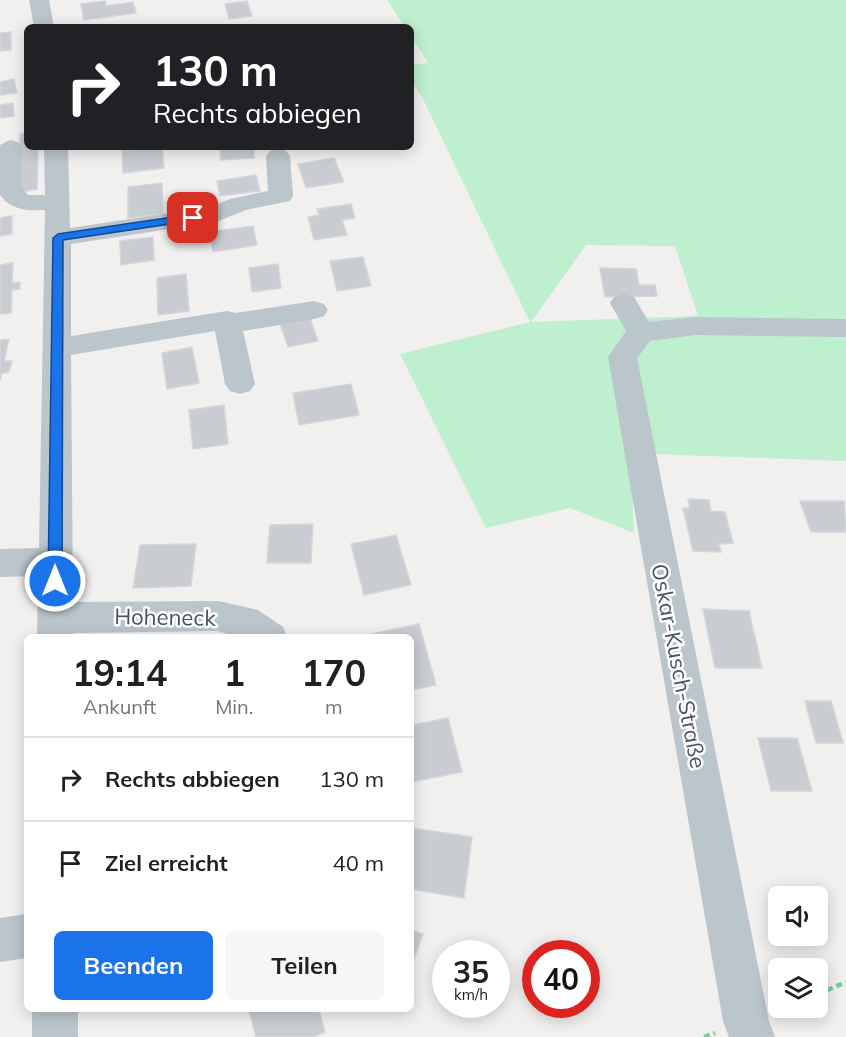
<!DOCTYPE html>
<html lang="de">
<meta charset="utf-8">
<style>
:root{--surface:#fff;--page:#f6f6f6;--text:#202124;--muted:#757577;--line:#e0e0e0;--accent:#1a73e8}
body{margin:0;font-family:Mulish,sans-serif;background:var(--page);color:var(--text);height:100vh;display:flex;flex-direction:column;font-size:22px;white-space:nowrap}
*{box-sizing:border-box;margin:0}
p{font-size:20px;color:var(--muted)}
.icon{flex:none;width:33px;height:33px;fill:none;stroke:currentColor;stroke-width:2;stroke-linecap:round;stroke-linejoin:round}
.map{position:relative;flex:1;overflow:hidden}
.sheet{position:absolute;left:24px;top:634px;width:390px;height:378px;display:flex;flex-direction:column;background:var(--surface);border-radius:9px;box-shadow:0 3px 15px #0003}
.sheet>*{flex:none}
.hud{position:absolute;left:24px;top:24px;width:390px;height:126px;border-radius:9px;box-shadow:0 3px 15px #0003;background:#202124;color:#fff;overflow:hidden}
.tools{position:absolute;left:768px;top:886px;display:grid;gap:12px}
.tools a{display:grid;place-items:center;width:60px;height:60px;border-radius:9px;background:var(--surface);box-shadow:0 3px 15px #0003;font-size:30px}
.speed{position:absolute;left:432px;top:940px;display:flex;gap:12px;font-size:30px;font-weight:700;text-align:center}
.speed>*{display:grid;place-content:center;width:78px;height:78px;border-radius:50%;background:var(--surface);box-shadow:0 3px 15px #0003;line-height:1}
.speed small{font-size:15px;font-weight:400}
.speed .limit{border:9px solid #d22;background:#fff;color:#111}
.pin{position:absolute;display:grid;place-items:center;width:51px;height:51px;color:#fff;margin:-26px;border-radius:12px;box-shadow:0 3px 9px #0006}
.me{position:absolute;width:66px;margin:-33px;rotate:0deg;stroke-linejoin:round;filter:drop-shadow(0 0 4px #0008)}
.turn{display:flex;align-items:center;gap:21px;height:126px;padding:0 30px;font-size:27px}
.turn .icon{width:78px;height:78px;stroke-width:2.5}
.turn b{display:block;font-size:42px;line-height:51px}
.eta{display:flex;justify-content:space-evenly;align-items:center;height:102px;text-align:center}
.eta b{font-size:36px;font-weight:700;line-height:42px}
.button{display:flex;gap:12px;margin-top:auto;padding:12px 30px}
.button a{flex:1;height:69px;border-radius:9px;background:var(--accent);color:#fff;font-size:24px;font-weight:700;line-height:69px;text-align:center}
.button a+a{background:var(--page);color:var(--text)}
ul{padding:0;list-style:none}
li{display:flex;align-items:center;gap:18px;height:84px;padding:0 30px;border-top:2px solid var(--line)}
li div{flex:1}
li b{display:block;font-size:22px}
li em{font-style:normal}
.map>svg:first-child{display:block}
.green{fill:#beefce;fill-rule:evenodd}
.building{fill:#c9cdd2;stroke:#d3d6db;stroke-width:1.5}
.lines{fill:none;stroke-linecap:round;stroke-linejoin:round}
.path{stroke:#75ce9c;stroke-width:4.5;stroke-dasharray:6 4;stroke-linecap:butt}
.minor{fill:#bbc5cc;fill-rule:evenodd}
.route{fill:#1a73e8;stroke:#114b97;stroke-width:1.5}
.labels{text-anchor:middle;stroke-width:5;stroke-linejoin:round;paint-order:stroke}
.street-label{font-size:22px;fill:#47545d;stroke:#fff}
</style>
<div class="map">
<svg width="846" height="1037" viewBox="0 0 846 1037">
<rect width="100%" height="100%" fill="#f2efef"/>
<path class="green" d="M387 0H846V461L652 454 631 464 634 533 570 508 486 528 400 354 530 322 423 99 411 80V65L428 63 411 36V27H405ZM586 245 675 246 698 316 531 322Z"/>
<g class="building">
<polygon points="105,1 106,6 133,2 136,13 84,20 81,4"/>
<polygon points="247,1 252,16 229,19 225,4"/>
<polygon points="11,32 11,50 0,51 0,33"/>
<polygon points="14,79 17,93 0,95 0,82"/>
<polygon points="13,103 14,116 0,118 0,105"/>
<polygon points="27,133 27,147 38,147 37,189 18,192 20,134"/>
<polygon points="162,147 164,168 123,173 122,151"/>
<polygon points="221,147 254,147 254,158 220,160"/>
<polygon points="334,158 344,182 306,188 298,164"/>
<polygon points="256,175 260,191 220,196 217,181"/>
<polygon points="162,183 163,214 128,218 128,187"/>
<polygon points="351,204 355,218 342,220 347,235 314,240 308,217 319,215 317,209"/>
<polygon points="12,216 12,234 0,236 0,218"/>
<polygon points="253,226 257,245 213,252 209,232"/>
<polygon points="153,237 154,260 121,265 120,241"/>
<polygon points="363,257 371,286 337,291 330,261"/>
<polygon points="13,263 12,283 20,282 20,289 12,290 11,313 0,314 0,265"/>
<polygon points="278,264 281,288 252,292 249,268"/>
<polygon points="600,268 636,269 639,285 655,285 657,296 605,297"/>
<polygon points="186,274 189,311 158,315 157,278"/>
<polygon points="310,318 318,341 288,347 280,324"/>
<polygon points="9,339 4,361 12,361 9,372 2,373 0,380 0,340"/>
<polygon points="192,347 199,383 167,389 162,353"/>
<polygon points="351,384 359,415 299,425 293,393"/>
<polygon points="224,405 228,444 193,449 189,410"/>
<polygon points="688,499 709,500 711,511 725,512 733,543 719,544 721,552 693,551 683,508 690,508"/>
<polygon points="800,501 844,501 846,532 811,532"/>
<polygon points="313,524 311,563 267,563 270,525"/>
<polygon points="396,535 411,585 364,595 351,544"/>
<polygon points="196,544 191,586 133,588 140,545"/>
<polygon points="703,609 749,611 762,668 715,668"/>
<polygon points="419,624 436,685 411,690 411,638 366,638 366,635"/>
<polygon points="805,701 831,701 843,743 816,743"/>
<polygon points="448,718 462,772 411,782 411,725"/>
<polygon points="758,738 797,738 812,791 771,791"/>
<polygon points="412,828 472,837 464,898 411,889"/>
<polygon points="411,930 423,934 411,967"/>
<polygon points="249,1010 319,1010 325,1032 314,1037 256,1037"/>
</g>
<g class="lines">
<g class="path">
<polyline points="818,994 846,982"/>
<polyline points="704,1037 715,1033"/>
</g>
<g class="minor">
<polygon points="29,0 49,0 54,27 34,27"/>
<path d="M10 140 18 142 22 147V187L28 195H45L44 147H68L70 228 210 207 230 199 268 191 266 156 270 151 278 149 286 151 290 156 293 196 290 201 246 210 216 222 71 244V336L227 311 236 313 314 301 324 304 328 310 324 316 314 319 243 331 255 384 250 391 240 394 230 391 225 384 215 331 71 355 73 602 218 601 258 610 283 627 288 638H240L218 631 73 633V638H37L38 576 0 577V549L39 548 45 210C28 211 10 210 0 195V145Z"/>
<polygon points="624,294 634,297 649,322 695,317 846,319 846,337 695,335 650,341 637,358 769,1021 775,1037 729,1037 723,1021 608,357 626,331 610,303 614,297"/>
<polygon points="27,914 27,958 0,962 0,918"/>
<rect x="32" y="1010" width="46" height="27"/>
</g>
</g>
<polygon class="route" points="193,214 199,218 197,220 63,240 62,581 60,585 50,585 48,581 53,238 58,234"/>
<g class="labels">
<g class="street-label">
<text transform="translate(165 617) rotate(1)" y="8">Hoheneck</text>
<text transform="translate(679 666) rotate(79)" y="8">Oskar-Kusch-Straße</text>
</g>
</g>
</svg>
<div class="tools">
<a><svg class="icon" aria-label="sound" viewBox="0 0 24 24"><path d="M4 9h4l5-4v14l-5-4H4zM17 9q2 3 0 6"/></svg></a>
<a><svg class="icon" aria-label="layers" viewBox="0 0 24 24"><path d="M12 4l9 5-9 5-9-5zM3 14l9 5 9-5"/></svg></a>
</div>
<div class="speed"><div>35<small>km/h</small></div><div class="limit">40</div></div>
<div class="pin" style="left:193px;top:218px;background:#d93025"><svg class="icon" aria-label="arrive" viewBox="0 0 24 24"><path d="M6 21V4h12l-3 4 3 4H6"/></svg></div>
<svg class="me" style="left:55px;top:581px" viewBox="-20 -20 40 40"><circle r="17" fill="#1a73e8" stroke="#fff" stroke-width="3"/><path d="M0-11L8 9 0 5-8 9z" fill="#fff"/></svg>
<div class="hud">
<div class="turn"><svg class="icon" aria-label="right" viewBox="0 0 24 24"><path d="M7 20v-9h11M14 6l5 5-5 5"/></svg><div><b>130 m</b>Rechts abbiegen</div></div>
</div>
<section class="sheet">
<div class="eta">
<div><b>19:14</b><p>Ankunft</p></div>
<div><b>1</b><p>Min.</p></div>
<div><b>170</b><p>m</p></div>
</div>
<ul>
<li><svg class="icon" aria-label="right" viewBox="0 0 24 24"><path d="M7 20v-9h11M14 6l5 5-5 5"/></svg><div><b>Rechts abbiegen</b></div><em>130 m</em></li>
<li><svg class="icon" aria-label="arrive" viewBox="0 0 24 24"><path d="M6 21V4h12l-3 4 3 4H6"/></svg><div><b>Ziel erreicht</b></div><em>40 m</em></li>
</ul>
<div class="button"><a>Beenden</a><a>Teilen</a></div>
</section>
</div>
